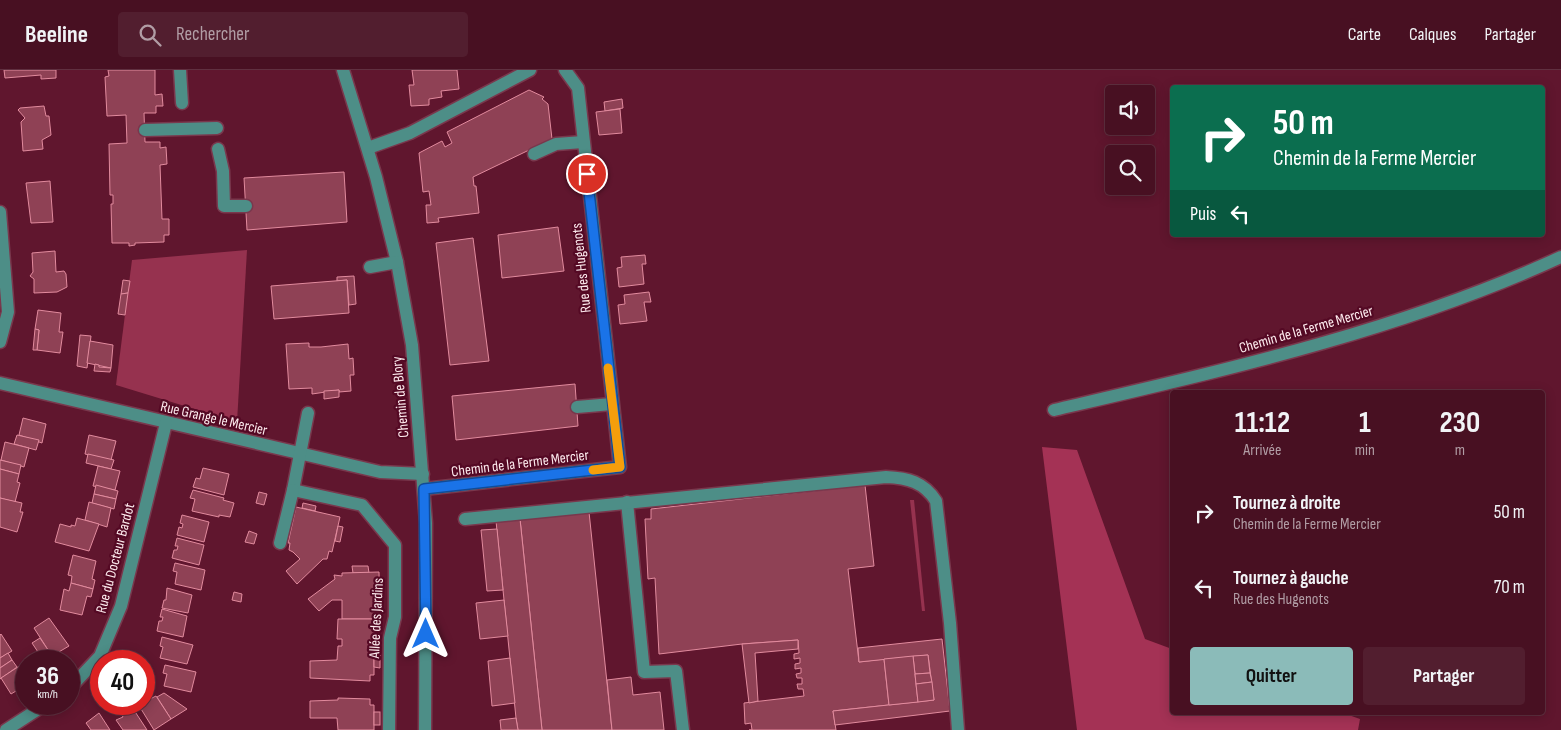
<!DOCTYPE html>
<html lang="fr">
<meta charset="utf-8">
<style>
:root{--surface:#481022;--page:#521e2f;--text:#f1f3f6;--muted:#b19da5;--line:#603040;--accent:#8bbbb9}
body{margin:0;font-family:"Sofia Sans Condensed",sans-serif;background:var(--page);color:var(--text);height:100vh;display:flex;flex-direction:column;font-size:19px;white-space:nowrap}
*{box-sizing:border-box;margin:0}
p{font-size:16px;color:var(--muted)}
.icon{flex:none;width:28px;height:28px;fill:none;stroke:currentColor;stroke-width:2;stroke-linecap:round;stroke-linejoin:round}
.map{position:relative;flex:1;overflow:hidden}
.details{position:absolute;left:1170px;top:320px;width:375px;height:325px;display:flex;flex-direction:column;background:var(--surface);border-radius:5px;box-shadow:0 2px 12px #0003,0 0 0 1px var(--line)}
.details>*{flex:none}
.banner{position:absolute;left:1170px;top:15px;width:375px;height:152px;border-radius:5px;box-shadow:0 2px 12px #0003,0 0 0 1px var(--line);background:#0b6e4f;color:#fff;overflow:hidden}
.buttons{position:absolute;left:1105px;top:15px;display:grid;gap:10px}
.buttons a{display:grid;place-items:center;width:50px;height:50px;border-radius:5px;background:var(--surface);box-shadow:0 2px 12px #0003,0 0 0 1px var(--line);font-size:25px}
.speed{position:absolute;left:15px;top:580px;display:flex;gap:10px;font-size:25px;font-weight:700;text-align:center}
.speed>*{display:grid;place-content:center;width:65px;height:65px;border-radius:50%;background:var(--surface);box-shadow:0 2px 12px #0003,0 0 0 1px var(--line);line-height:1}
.speed small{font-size:12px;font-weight:400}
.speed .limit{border:8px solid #d22;background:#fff;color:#111}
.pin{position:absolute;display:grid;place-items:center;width:42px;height:42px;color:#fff;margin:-21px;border:2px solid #fff;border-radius:50%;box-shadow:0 1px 5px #0007}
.me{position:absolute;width:55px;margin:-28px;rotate:0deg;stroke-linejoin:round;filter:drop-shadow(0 0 4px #0008)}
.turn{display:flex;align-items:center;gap:18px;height:105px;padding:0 20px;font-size:22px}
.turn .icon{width:65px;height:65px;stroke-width:2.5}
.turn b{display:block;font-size:35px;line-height:42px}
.then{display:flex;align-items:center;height:48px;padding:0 20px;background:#0003;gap:10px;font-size:19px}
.eta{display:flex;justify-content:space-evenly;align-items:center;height:85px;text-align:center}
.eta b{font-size:30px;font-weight:700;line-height:35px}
.cta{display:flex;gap:10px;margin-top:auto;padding:10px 20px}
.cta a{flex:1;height:58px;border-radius:5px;background:var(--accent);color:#111;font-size:20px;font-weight:700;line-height:58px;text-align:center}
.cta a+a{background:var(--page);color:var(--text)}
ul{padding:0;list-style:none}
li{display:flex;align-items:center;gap:15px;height:75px;padding:0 20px}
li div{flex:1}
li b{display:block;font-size:19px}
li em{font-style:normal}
header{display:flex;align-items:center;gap:30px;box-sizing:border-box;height:70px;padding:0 25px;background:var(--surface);border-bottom:1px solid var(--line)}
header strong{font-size:24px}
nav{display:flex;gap:28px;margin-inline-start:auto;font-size:18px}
.search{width:350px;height:45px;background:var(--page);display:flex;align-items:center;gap:12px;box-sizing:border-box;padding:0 18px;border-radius:5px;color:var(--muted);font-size:19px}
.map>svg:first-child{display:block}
.green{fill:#96324f}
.forest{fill:#a43255}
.building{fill:#8f4155;stroke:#e28b9e}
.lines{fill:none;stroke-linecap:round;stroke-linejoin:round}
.minor-casing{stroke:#79384d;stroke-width:15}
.minor{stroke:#4d8e87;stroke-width:12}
.route-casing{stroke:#114b97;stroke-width:12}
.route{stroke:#1a73e8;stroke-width:9}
.slow{stroke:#f59e0b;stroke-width:9}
.labels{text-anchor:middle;stroke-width:4.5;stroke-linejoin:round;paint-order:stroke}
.street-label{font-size:15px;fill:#feebee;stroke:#540924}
</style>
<header>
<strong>Beeline</strong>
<div class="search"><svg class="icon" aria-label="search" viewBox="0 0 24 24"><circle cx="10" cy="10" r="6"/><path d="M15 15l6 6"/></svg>Rechercher</div>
<nav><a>Carte</a><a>Calques</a><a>Partager</a></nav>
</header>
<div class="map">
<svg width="1561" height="660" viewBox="0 0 1561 660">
<rect width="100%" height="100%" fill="#60162e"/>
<g class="green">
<polygon points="247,180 237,352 116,315 132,190"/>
<polygon points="910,430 914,430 925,541 922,541"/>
</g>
<polygon class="forest" points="1042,377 1077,380 1145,569 1172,579 1172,642 1343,643 1360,649 1358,660 1077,660"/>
<g class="building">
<polygon points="4,0 56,0 56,8 41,9 41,5 5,8"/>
<polygon points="108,0 155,0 155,25 162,24 163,36 156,36 156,43 144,43 145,72 160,72 160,78 166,77 167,94 160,95 162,149 169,149 169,165 164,165 164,172 135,173 135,175 129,176 129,173 112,173 111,134 113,134 113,125 110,125 109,74 127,73 126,45 107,46 105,7 109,6"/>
<polygon points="412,0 457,0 459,19 441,21 442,27 429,29 429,35 411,36 409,15 414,15"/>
<polygon points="529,20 544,27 542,29 548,34 552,69 473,107 474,116 476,116 479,143 438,148 439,152 427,153 426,135 431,135 429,121 423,122 419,83 442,71 445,77 452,73 447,62"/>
<polygon points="622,29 623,38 605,41 604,32"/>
<polygon points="44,36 46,46 49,46 51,65 42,70 43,79 23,81 21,52 25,48 18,40 20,38"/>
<polygon points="620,39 622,63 599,65 596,42"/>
<polygon points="344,102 347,152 247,160 244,108"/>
<polygon points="50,111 53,152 31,153 26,113"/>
<polygon points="558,157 564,201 502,208 498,165"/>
<polygon points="473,168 489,291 450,295 436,173"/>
<polygon points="55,181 56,202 64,201 66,204 67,217 57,222 34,223 34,209 30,206 33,202 32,183"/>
<polygon points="645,185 646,194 642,194 644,214 619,217 617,198 622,197 621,187"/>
<polygon points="354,206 356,234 349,235 347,210 337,211 337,207"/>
<polygon points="123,210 130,211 128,223 121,224"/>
<polygon points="347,210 349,243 274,249 271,216"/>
<polygon points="649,222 651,232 644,232 647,251 620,254 618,235 625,234 624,225"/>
<polygon points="128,223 125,245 118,244 121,224"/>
<polygon points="38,240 61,243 59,262 63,262 60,283 37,280 39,260 35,259"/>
<polygon points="35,259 39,260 37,280 33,280"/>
<polygon points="80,265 91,266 87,298 77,296"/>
<polygon points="90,271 113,275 111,298 87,293"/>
<polygon points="309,273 309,277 321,277 348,274 349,289 353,288 354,305 350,305 351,321 339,322 339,320 312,324 312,318 289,319 286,274"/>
<polygon points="95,294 99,295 99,297 111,298 110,302 94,301"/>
<polygon points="575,314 578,356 456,370 452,326"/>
<polygon points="339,320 339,327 324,329 324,321"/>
<polygon points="23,348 46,354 42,373 19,365"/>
<polygon points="17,365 39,370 36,380 14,374"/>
<polygon points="89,365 116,371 111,390 85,384"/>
<polygon points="5,372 29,378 24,397 1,390"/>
<polygon points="88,384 114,390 111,399 86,393"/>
<polygon points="0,390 21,395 19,404 0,399"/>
<polygon points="98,396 120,401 115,420 93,416"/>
<polygon points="203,398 229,404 224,425 193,417 196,408 200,409"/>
<polygon points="0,399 19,404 17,412 20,413 15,432 0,428"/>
<polygon points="96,415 118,421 116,429 94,424"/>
<polygon points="865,415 874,496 848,499 859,592 884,589 889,635 833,641 836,660 749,660 752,660 751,653 745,654 744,633 804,626 803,619 798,619 797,614 802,614 802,608 797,608 796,604 801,603 801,598 795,599 795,594 800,593 800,588 794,589 794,584 799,583 798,570 742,574 659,584 655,508 648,509 645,449 651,449 651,439"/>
<polygon points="193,420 224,428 223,430 234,433 230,447 219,445 219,447 192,441 195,429 190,428"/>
<polygon points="259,422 267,424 264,435 256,433"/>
<polygon points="94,424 116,429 114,439 92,433"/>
<polygon points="0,428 22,433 20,442 23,442 17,462 0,457"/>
<polygon points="89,432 111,438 107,457 85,450"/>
<polygon points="303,433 316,436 315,441 302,438"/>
<polygon points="296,437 340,447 332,482 329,481 327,489 323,489 297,514 286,501 300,489 293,482 289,480 290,473 288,473"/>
<polygon points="589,442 612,660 542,660 520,449"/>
<polygon points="182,445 209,452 204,472 177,465 179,457 182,458 183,454 180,453"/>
<polygon points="77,448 99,454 89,481 55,472 60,454 71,457 71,455 75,456"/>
<polygon points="520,449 542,660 518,660 516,648 496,451"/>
<polygon points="338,456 343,457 340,472 335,471"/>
<polygon points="497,459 503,520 487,521 481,460"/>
<polygon points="249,461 257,464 254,474 245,472"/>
<polygon points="177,468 204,475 199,495 172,488 174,480 177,480 178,476 175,476"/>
<polygon points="73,485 96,491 92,509 95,510 93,519 71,513 72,506 68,505"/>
<polygon points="175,493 205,500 201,520 175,514 177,502 173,501"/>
<polygon points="352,496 368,496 369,503 353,503"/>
<polygon points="379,502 380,549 342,549 342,530 332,530 319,541 308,529 335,509 334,505 342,506 342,503"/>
<polygon points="71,513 93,519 91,527 87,526 82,545 60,540 64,519 69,521"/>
<polygon points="167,518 192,525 188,543 162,538 164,530 166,530"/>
<polygon points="234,522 242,524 241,532 232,530"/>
<polygon points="504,530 508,566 480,569 476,533"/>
<polygon points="162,539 187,546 183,567 157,561 159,551 162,551 163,547 160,547"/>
<polygon points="49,548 69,576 52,586 34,558"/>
<polygon points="338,549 374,549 374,605 370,605 370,611 310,608 310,591 337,590 338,576 342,576 342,569 337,569"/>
<polygon points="1,564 12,581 0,588 0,565"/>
<polygon points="162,567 193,575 187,594 160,588 163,577 160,576"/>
<polygon points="40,568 54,589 52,591 44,591 32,573"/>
<polygon points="942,569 950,641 835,655 833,641 934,630 928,585 859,592 858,578"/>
<polygon points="798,570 798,579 755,583 758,631 749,633 742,574"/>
<polygon points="8,583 12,590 0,598 0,588"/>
<polygon points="374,585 380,585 380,598 374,597"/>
<polygon points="928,585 930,603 915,604 913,586"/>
<polygon points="913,586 918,632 889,635 884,589"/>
<polygon points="510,588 515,633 492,636 488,591"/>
<polygon points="12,590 17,597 0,609 0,598"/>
<polygon points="21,595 26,603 26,615 11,624 1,608"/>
<polygon points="165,595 196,602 191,622 164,616 167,604 163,603"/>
<polygon points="930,603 932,612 916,614 915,604"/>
<polygon points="631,607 633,625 660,622 664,660 612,660 607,610"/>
<polygon points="932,612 934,630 918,632 916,614"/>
<polygon points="164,623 187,639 171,649 157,627"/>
<polygon points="148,626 150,629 156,626 171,649 154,660 138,634 144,634 144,629"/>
<polygon points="338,628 370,629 370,635 374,635 374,660 338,660 337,648 310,648 310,631 338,630"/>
<polygon points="132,637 147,660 123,660 116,650 123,647 121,643"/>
<rect x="374" y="642" width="6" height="13"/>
<polygon points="99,643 110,660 91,660 86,653"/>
<polygon points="516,648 518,660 501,660 500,650"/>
</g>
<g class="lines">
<g class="minor-casing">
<g id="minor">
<polyline points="180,0 182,33"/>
<polyline points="343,0 376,107 397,192 412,275 426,453 425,660"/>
<polyline points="145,60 217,58"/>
<polyline points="368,78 410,63 530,0"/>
<polyline points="218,79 223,101 224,136 246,136"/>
<polyline points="534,84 556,74 583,72"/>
<polyline points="0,142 8,242 0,272"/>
<polyline points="370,197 397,192"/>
<polyline points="0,313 380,402 423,404"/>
<polyline points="577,337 612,334"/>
<path d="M1054 340C1225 300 1400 261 1561 187"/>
<polyline points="308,343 293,420 362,435 395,475 395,547 390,568 389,660"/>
<polyline points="424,419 620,397 578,18 565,0"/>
<polyline points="627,432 644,602 676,601 683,660"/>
<path d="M465 449 886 407C908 408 924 412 936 431L950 553 958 660"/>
<polyline points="280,473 293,420"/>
<polyline points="69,619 100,586 121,536 166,353"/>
<polyline points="6,660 46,634"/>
</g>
</g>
<use href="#minor" class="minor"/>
</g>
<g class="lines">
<g class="route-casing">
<polyline id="route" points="426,564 424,419 620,397 587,104"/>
</g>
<use href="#route" class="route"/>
<polyline class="slow" points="593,400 620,397 608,298"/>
</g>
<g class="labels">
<g class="street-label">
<text transform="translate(581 198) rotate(-96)" y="5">Rue des Hugenots</text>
<text transform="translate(1306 259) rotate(-16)" y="5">Chemin de la Ferme Mercier</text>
<text transform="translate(400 327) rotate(-95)" y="5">Chemin de Blory</text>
<text transform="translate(214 348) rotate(13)" y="5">Rue Grange le Mercier</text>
<text transform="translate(520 393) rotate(-7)" y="5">Chemin de la Ferme Mercier</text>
<text transform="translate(115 488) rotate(-75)" y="5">Rue du Docteur Bardot</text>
<text transform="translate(376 548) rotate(-87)" y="5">Allée des Jardins</text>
</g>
</g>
</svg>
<div class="buttons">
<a><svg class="icon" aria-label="sound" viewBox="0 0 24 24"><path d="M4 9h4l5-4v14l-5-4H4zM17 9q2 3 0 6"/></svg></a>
<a><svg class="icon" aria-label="search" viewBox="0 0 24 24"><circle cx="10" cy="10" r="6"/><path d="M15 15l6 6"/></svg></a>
</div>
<div class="speed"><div>36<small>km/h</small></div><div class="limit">40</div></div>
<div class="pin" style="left:587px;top:104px;background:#d93025"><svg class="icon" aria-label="arrive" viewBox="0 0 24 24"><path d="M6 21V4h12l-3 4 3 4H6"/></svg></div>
<svg class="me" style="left:426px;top:564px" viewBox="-20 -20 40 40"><path d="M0-17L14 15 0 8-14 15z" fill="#1a73e8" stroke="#fff" stroke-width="4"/></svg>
<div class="banner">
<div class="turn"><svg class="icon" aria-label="right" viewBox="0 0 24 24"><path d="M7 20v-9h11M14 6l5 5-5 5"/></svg><div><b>50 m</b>Chemin de la Ferme Mercier</div></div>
<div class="then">Puis<svg class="icon" aria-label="left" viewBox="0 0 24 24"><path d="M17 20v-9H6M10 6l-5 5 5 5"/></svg></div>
</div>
<section class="details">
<div class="eta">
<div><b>11:12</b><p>Arrivée</p></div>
<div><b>1</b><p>min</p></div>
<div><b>230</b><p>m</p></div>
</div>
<ul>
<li><svg class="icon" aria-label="right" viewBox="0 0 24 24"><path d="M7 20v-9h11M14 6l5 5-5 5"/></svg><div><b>Tournez à droite</b><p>Chemin de la Ferme Mercier</p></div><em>50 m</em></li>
<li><svg class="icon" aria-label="left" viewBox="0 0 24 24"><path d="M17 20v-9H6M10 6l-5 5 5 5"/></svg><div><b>Tournez à gauche</b><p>Rue des Hugenots</p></div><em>70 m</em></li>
</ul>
<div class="cta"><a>Quitter</a><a>Partager</a></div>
</section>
</div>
